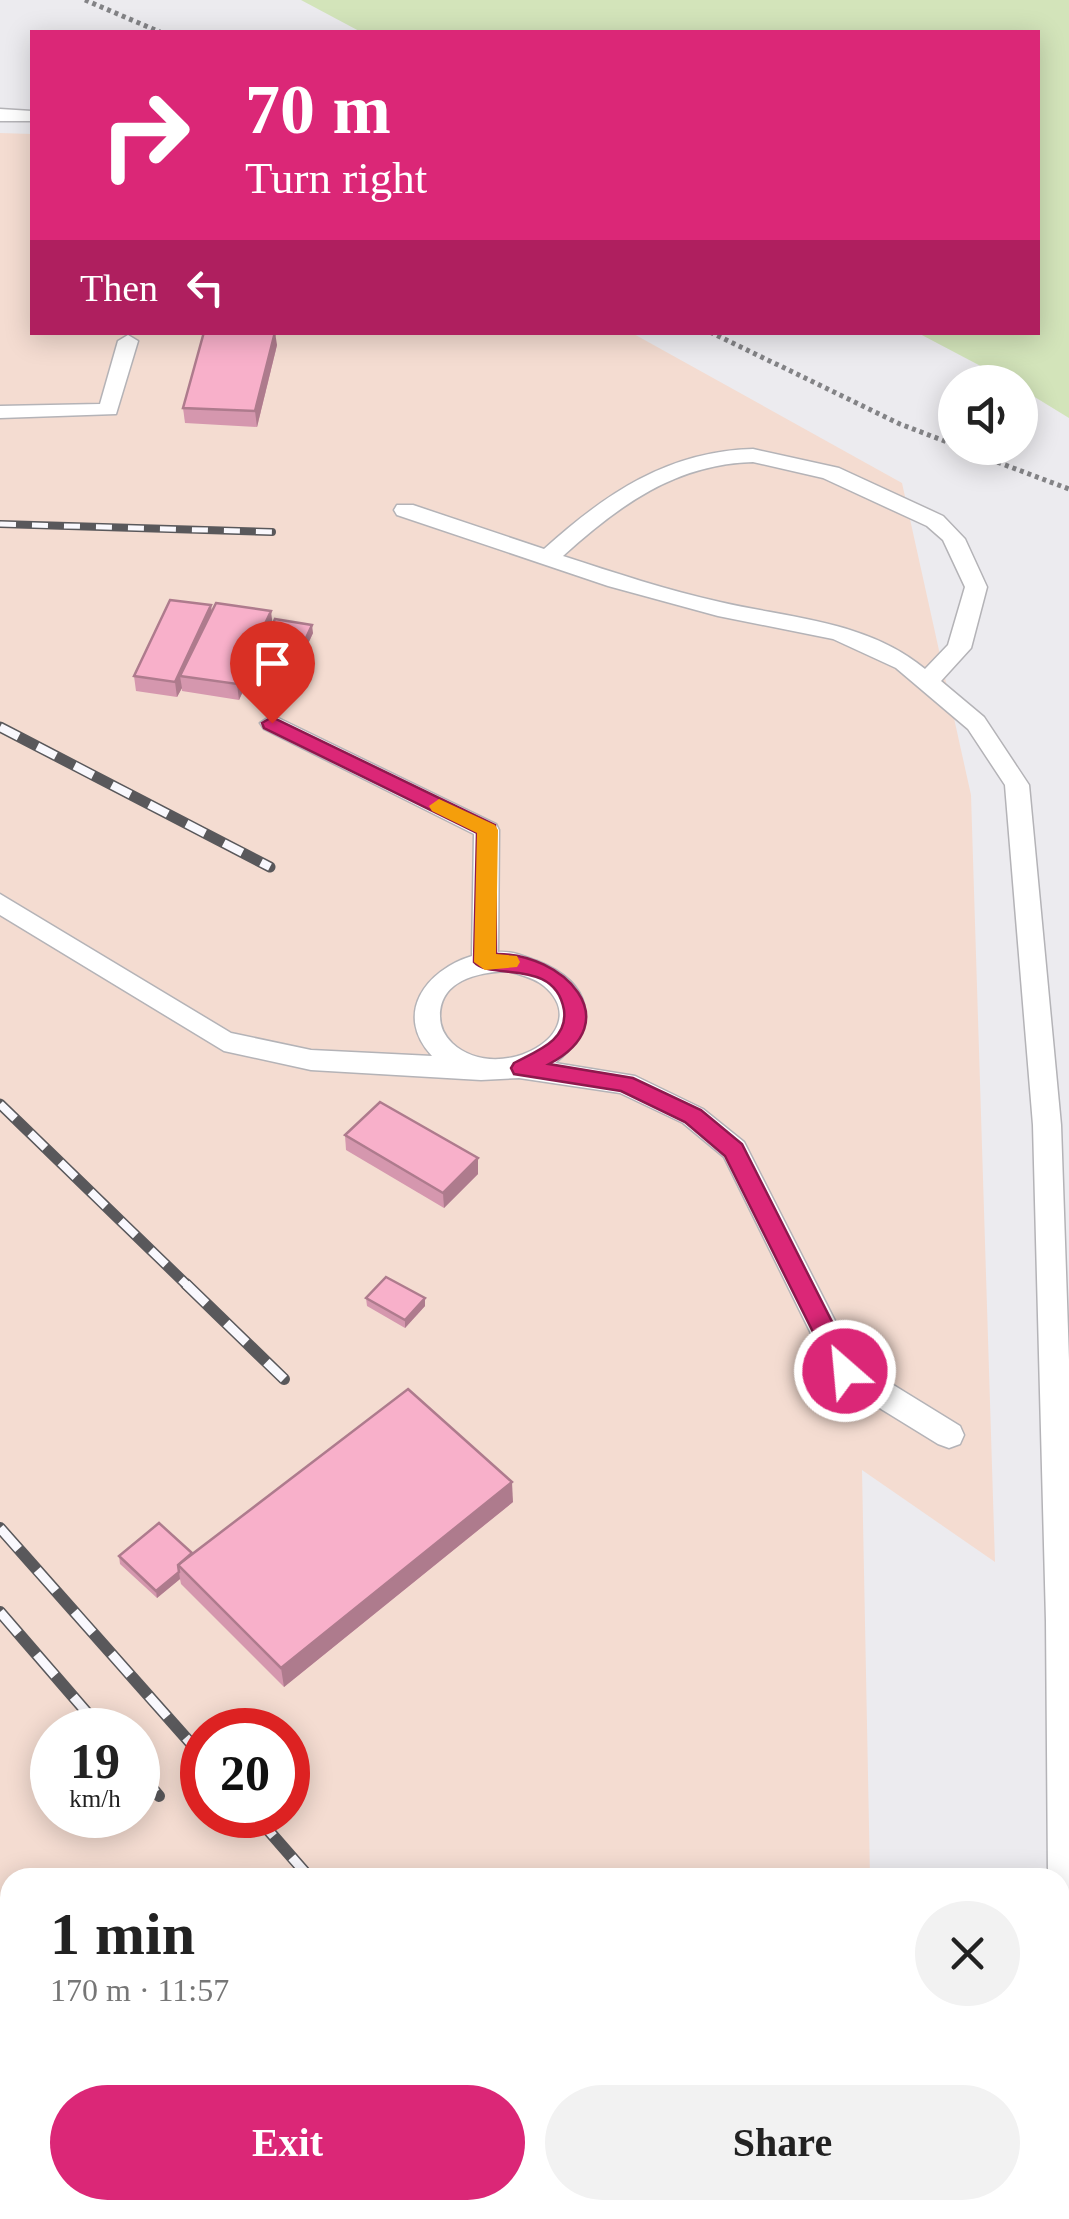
<!DOCTYPE html>
<meta charset="utf-8">
<style>
:root{--surface:#fff;--page:#f2f2f2;--text:#222;--muted:#767676;--accent:#db2777}
body{margin:0;font-family:Georgia,serif;background:var(--page);color:var(--text);height:100vh;display:flex;flex-direction:column;font-size:38px;white-space:nowrap}
*{box-sizing:border-box;margin:0}
p{font-size:32px;color:var(--muted)}
.icon{flex:none;width:55px;height:55px;fill:none;stroke:currentColor;stroke-width:2;stroke-linecap:round;stroke-linejoin:round}
.map{position:relative;flex:1;overflow:hidden}
.panel{position:absolute;left:0px;top:1868px;width:1070px;height:352px;display:flex;flex-direction:column;background:var(--surface);border-radius:30px 30px 0 0;box-shadow:0 5px 25px #0003}
.panel>*{flex:none}
.top-card{position:absolute;left:30px;top:30px;width:1010px;height:305px;border-radius:0px;box-shadow:0 5px 25px #0003;background:#db2777;color:#fff;overflow:hidden}
.buttons{position:absolute;left:938px;top:365px;display:grid;gap:20px}
.buttons a{display:grid;place-items:center;width:100px;height:100px;border-radius:50%;background:var(--surface);box-shadow:0 5px 25px #0003;font-size:50px}
.speed{position:absolute;left:30px;top:1708px;display:flex;gap:20px;font-size:50px;font-weight:700;text-align:center}
.speed>*{display:grid;place-content:center;width:130px;height:130px;border-radius:50%;background:var(--surface);box-shadow:0 5px 25px #0003;line-height:1}
.speed small{font-size:25px;font-weight:400}
.speed .limit{border:15px solid #d22;background:#fff;color:#111}
.pin{position:absolute;display:grid;place-items:center;width:85px;height:85px;color:#fff;margin:-102px -42px;border-radius:50% 50% 50% 0;rotate:-45deg;box-shadow:0 0 10px #0007}
.pin .icon{rotate:45deg}
.me{position:absolute;width:110px;margin:-55px;rotate:333deg;stroke-linejoin:round;filter:drop-shadow(0 0 8px #0008)}
.turn{display:flex;align-items:center;gap:35px;height:210px;padding:0 50px;font-size:45px}
.turn .icon{width:130px;height:130px;stroke-width:2.5}
.turn b{display:block;font-size:70px;line-height:85px}
.then{display:flex;align-items:center;height:95px;padding:0 50px;background:#0003;gap:20px;font-size:38px}
.round{display:grid;place-items:center;flex:none;width:105px;height:105px;border-radius:52px;background:var(--page)}
.head{display:flex;align-items:center;justify-content:space-between;height:170px;padding:0 50px}
h1{font-size:60px;font-weight:800;line-height:75px}
.button{display:flex;gap:20px;margin-top:auto;padding:20px 50px}
.button a{flex:1;height:115px;border-radius:60px;background:var(--accent);color:#fff;font-size:40px;font-weight:800;line-height:115px;text-align:center}
.button a+a{background:var(--page);color:var(--text)}
.map>svg:first-child{display:block}
.industrial{fill:#f4dcd1;fill-rule:evenodd}
.green{fill:#d3e4ba}
.lines{fill:none;stroke-linecap:round;stroke-linejoin:round}
.service-casing{stroke:#b4b3b7;stroke-width:3}
.path{stroke:#838386;stroke-width:5;stroke-dasharray:4 4;stroke-linecap:butt}
.service{fill:#fff;fill-rule:evenodd}
.rail-far2-casing{stroke:#59585b;stroke-width:8}
.rail-far1-casing{stroke:#59585b;stroke-width:11}
.rail-casing{stroke:#59585b;stroke-width:12}
.rail-far2{stroke:#f9f8fd;stroke-width:5;stroke-dasharray:16;stroke-linecap:butt}
.rail-far1{stroke:#f9f8fd;stroke-width:8;stroke-dasharray:21;stroke-linecap:butt}
.rail{stroke:#f9f8fd;stroke-width:9;stroke-dasharray:28;stroke-linecap:butt}
.wall{fill:#d597ae}
.shaded-wall{fill:#ae7b8d}
.building{fill:#f8b0ca;stroke:#ae7b8d;stroke-width:2.5}
.route{fill:#db2777;stroke:#8e194d;stroke-width:2.5}
.slow{fill:#f59e0b}
</style>
<div class="map">
<svg width="1069" height="2219" viewBox="0 0 1069 2219">
<rect width="100%" height="100%" fill="#ecebef"/>
<g class="industrial">
<path d="M0 133 32 134V332L632 333 902 483 971 795 995 1562 862 1470 870 1877 10 1878V2181H0ZM52 1730H138V1815H52ZM202 1730H288V1815H202Z"/>
<polygon points="556,2210 877,2210 878,2219 728,2219"/>
</g>
<polygon class="green" points="301,0 1069,0 1069,418 1020,388 1020,382 1011,382 918,333 1038,332 1038,32 361,32"/>
<g class="lines">
<g class="service-casing">
<g id="service">
<polygon points="0,109 32,111 32,121 0,121"/>
<polygon points="128,335 138,341 116,414 0,418 0,406 100,404 118,341"/>
<path d="M753 449 839 468 943 516 965 539 987 587 971 648 941 681 984 717 1029 785 1061 1125 1069 1360V2079L1060 2083V1878H1048L1046 1621 1033 1125 1005 785 968 729 896 668 833 639 718 616 608 586 397 515 394 510 397 505H413L544 549C605 494 668 451 753 449ZM753 462 823 478 927 526 943 540 965 587 948 645 925 669C868 621 789 618 720 602 667 590 615 573 563 556 619 505 676 464 753 462Z"/>
<path d="M272 715 496 824 499 830 498 952C513 951 523 956 537 961 592 983 602 1025 555 1063L635 1076 703 1109 744 1142 856 1362 960 1426 964 1435 960 1444 949 1448 938 1444 834 1380 724 1157 683 1123 620 1093 519 1078 481 1080 311 1070 224 1051 0 915V894L231 1033 311 1050 432 1056C393 1014 426 970 472 956L474 834 264 729 260 723ZM509 971C520 975 535 978 544 986 598 1032 499 1087 452 1043 444 1035 440 1027 440 1016 440 979 481 972 509 971Z"/>
<polygon points="1060,2191 1069,2195 1069,2219 1045,2219 1041,2210 1060,2210"/>
<polygon points="981,2210 1029,2210 1025,2219 977,2219"/>
</g>
</g>
<g class="path">
<polyline points="85,0 160,32"/>
<polyline points="710,332 900,424 955,445"/>
<polyline points="960,448 1069,489"/>
</g>
<use href="#service" class="service"/>
<g class="rail-far2-casing">
<polyline id="rail-far2" points="0,524 272,532"/>
</g>
<g class="rail-far1-casing">
<g id="rail-far1">
<polyline points="0,727 270,867"/>
<polyline points="0,1104 189,1287"/>
</g>
</g>
<g class="rail-casing">
<g id="rail">
<polyline points="186,1284 284,1379"/>
<polyline points="0,1528 202,1756"/>
<polyline points="0,1612 102,1730"/>
<polyline points="138,1771 159,1796"/>
<polyline points="255,1815 310,1878"/>
</g>
</g>
<use href="#rail-far2" class="rail-far2"/>
<use href="#rail-far1" class="rail-far1"/>
<use href="#rail" class="rail"/>
</g>
<g class="wall">
<polygon points="277,345 257,427 185,423 183,408"/>
<polygon points="211,605 212,613 313,633 294,674 257,669 256,662 239,700 182,691 182,688 177,697 136,691 134,676"/>
<polygon points="345,1135 478,1174 444,1208 346,1150"/>
<polygon points="366,1298 425,1298 425,1306 405,1328 367,1306"/>
<polygon points="513,1502 284,1687 181,1584 180,1579 157,1598 120,1564 119,1556 192,1553"/>
</g>
<g class="shaded-wall">
<polygon points="275,332 277,345 257,427 255,411"/>
<polygon points="211,605 212,621 180,676 182,688 177,697 175,682"/>
<polygon points="271,611 273,627 239,700 237,684"/>
<polygon points="312,625 313,633 294,674 293,666"/>
<polygon points="478,1158 478,1174 444,1208 443,1193"/>
<polygon points="425,1298 425,1306 405,1328 405,1320"/>
<polygon points="512,1482 513,1502 284,1687 281,1668"/>
<polygon points="179,1572 180,1579 157,1598 156,1591"/>
</g>
<g class="building">
<polygon points="204,332 275,332 255,411 183,408"/>
<polygon points="170,600 211,605 175,682 134,676"/>
<polygon points="216,603 271,611 237,684 180,676"/>
<polygon points="275,619 312,625 293,666 256,661"/>
<polygon points="380,1102 478,1158 443,1193 345,1135"/>
<polygon points="386,1277 425,1298 405,1320 366,1298"/>
<polygon points="408,1389 512,1482 281,1668 178,1565"/>
<polygon points="159,1523 192,1553 178,1565 179,1572 156,1591 119,1556"/>
</g>
<path class="route" d="M272 717 495 825 496 954C563 953 630 1021 549 1064L633 1078 701 1110 742 1144 857 1371 853 1378H836L725 1156 685 1122 621 1091 514 1074 511 1068 514 1063C536 1051 568 1041 564 1010 555 957 490 981 474 962L477 833 264 728 262 723Z"/>
<polygon class="slow" points="439,799 495,825 498,830 496,954 517,956 520,962 517,967 485,970 474,962 477,833 432,811 429,806"/>
</svg>
<div class="buttons">
<a><svg class="icon" aria-label="sound" viewBox="0 0 24 24"><path d="M4 9h4l5-4v14l-5-4H4zM17 9q2 3 0 6"/></svg></a>
</div>
<div class="speed"><div>19<small>km/h</small></div><div class="limit">20</div></div>
<div class="pin" style="left:272px;top:723px;background:#d93025"><svg class="icon" aria-label="arrive" viewBox="0 0 24 24"><path d="M6 21V4h12l-3 4 3 4H6"/></svg></div>
<svg class="me" style="left:845px;top:1371px" viewBox="-20 -20 40 40"><circle r="17" fill="#db2777" stroke="#fff" stroke-width="3"/><path d="M0-11L8 9 0 5-8 9z" fill="#fff"/></svg>
<div class="top-card">
<div class="turn"><svg class="icon" aria-label="right" viewBox="0 0 24 24"><path d="M7 20v-9h11M14 6l5 5-5 5"/></svg><div><b>70 m</b>Turn right</div></div>
<div class="then">Then<svg class="icon" aria-label="left" viewBox="0 0 24 24"><path d="M17 20v-9H6M10 6l-5 5 5 5"/></svg></div>
</div>
<section class="panel">
<div class="head"><div><h1>1 min</h1><p>170 m · 11:57</p></div><a class="round"><svg class="icon" aria-label="close" viewBox="0 0 24 24"><path d="M6 6l12 12M18 6L6 18"/></svg></a></div>
<div class="button"><a>Exit</a><a>Share</a></div>
</section>
</div>
